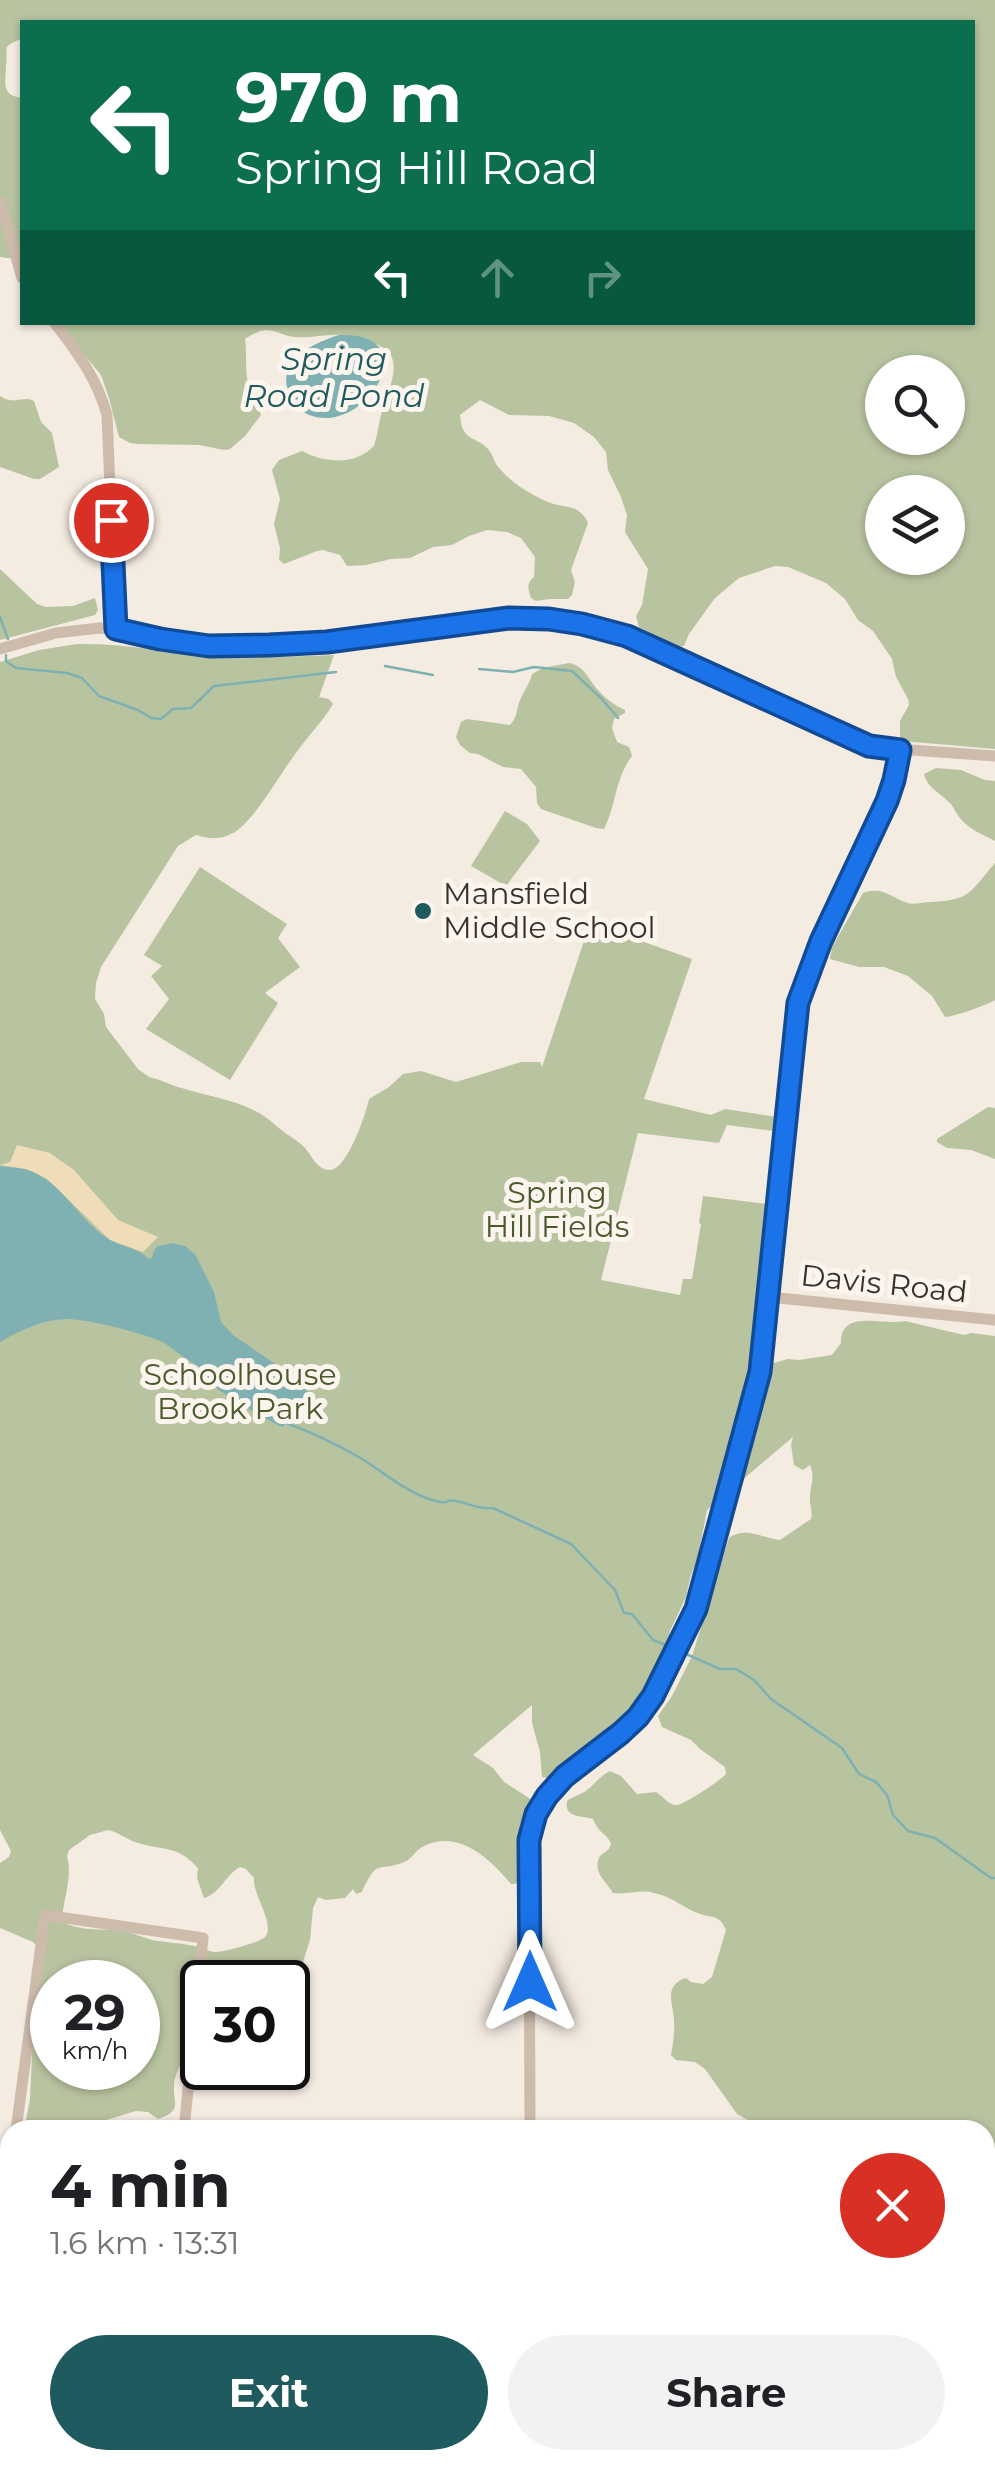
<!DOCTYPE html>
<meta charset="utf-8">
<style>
:root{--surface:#fff;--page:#f2f2f2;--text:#202124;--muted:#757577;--accent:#1f5a5e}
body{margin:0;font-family:Montserrat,sans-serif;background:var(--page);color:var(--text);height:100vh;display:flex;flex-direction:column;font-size:38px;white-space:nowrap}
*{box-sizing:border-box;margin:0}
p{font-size:32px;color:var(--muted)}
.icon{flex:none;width:55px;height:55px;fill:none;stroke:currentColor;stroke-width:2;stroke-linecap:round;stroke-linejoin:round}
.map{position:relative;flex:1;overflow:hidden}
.details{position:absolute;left:0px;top:2120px;width:995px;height:350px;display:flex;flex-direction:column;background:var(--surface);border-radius:30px 30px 0 0;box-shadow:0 2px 8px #0004}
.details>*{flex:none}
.banner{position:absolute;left:20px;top:20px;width:955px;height:305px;border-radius:0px;box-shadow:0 2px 8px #0004;background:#0b6e4f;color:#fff;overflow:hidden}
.fabs{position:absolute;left:865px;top:355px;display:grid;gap:20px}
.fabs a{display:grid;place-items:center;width:100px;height:100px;border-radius:50%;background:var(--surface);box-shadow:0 2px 8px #0004;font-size:50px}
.speed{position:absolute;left:30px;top:1960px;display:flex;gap:20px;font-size:50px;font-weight:700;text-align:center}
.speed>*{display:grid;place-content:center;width:130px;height:130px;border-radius:50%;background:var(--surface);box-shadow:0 2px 8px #0004;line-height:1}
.speed small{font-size:25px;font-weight:400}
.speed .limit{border:5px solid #111;border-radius:15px;background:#fff;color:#111}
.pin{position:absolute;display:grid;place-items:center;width:85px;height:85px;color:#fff;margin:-42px;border:5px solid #fff;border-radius:50%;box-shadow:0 2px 10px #0007}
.me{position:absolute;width:110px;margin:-55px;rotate:0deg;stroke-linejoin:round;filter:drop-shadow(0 0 8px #0008)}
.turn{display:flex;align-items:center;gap:35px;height:210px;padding:0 50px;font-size:45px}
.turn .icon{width:130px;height:130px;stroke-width:2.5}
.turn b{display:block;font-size:70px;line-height:85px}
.lanes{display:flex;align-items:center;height:95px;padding:0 50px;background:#0003;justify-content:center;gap:50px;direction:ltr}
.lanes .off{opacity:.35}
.round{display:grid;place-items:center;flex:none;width:105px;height:105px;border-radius:52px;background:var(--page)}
.summary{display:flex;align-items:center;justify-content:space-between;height:170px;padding:0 50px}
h1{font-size:60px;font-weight:700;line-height:75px}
.cta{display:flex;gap:20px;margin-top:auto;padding:20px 50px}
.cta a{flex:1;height:115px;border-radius:60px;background:var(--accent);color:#fff;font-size:40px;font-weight:700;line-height:115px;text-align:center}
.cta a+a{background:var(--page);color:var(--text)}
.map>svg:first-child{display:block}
.green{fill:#b8c4a0;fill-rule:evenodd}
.sand{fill:#efdcb8}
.water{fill:#7fb0b2}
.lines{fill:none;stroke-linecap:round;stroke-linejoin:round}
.stream{stroke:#7fb0b2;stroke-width:2.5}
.minor{stroke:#cdbbac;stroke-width:11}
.major{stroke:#7d675c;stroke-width:14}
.route-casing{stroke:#114b97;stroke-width:25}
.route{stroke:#1a73e8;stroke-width:18}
.poi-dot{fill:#1f5a5e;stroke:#fbf5ee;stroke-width:4}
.labels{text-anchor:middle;stroke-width:10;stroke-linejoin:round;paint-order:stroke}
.poi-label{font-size:30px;fill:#3b302b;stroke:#fbf5ee;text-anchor:start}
.park-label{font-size:30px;fill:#4a5a2e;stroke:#fbf5ee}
.street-label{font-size:30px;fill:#3b302b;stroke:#fbf5ee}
.water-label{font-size:32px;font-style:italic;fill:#1f5a5e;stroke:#fbf5ee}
</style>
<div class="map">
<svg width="995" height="2470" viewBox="0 0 995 2470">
<rect width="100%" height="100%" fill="#f4ebe1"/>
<g class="green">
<path d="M0 0H995V749L902 741 900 736V721L909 705 908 699 896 677 892 659 873 631 858 620 845 599 826 583 788 567 775 566 739 578 715 598 689 634 684 646C669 649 654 633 639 627L636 616 642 605 648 569 625 532 627 515 621 497 608 470 606 452 594 437 574 423 549 416 509 415 480 400 460 415C462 443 476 435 489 450 492 454 494 460 496 464 507 480 531 495 548 502 565 509 579 503 588 523L571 570 575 582 572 595 568 599H549L536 601 531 598C528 589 526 583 534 577L535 557 521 538 507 532 487 530 469 536 452 545 433 547 410 558 391 559 366 565 347 566 340 555 323 550 317 551 284 564 279 560 280 548 274 524 280 499 272 470 279 460 302 451C325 463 355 466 374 446 378 433 379 420 383 408 387 392 399 373 391 355 387 345 354 336 343 335 325 333 307 340 289 336 280 334 275 330 266 330 258 331 253 334 245 339 247 354 245 369 248 383 250 395 258 404 261 415L245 436 230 449 224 450 199 445 138 444 130 443 119 437 109 398 101 375 58 323 972 322V22H22V39C18 40 10 43 7 47 6 49 7 62 6 65 6 82 0 95 22 98V260L0 257ZM882 372H948V438H882ZM882 492H948V558H882Z"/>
<path d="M0 396C16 406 22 395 34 401L41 422 52 433 59 467 40 479H34L0 467Z"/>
<polygon points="0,569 37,604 46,607 73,606 95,598 98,610 95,615 0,640"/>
<path d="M77 644C121 643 165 652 209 655 250 658 292 657 334 655L319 697 329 699 333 704C321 724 304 740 291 760 277 779 253 822 233 833 221 840 209 839 196 835L178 846 101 967 96 983 95 999 104 1014 106 1027 138 1069 149 1077C160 1079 168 1084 178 1087 209 1097 246 1100 272 1122 281 1131 292 1137 302 1145 311 1153 316 1170 330 1170 347 1170 366 1114 369 1099L389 1087 403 1074 421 1071 456 1082 521 1062H540L542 1067 590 923 692 959 644 1099 711 1115 725 1109 776 1117 775 1131 727 1125 719 1143 638 1133 601 1280 680 1295 683 1279H692L701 1224 699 1223 703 1196 767 1204 752 1384 765 1367 770 1364 788 1359 799 1360 832 1355 841 1343C840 1308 884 1326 905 1321L964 1335 971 1333 995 1336V2373L985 2374V2130H766L737 2114 705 2069 695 2062 676 2060 671 2055C673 2044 675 2032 674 2021 674 2004 662 1986 686 1978L691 1982 703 1984 712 1977 726 1930C720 1915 713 1918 700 1914 685 1909 673 1897 654 1893 641 1889 627 1895 613 1893 605 1880 592 1872 600 1856L609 1849 611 1843C605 1832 599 1834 593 1819 581 1815 564 1818 567 1801 573 1796 581 1795 587 1790 596 1783 600 1776 610 1771L621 1776 637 1794 656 1792C663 1796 669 1806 677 1805 684 1805 721 1780 726 1774L725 1767 700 1749 691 1740 662 1727 658 1716 672 1696 692 1656 729 1538C745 1526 762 1538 780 1540L811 1519C813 1511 809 1504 810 1496 811 1483 815 1478 810 1465L803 1470 794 1465 791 1445 793 1437 707 1510 698 1557 690 1578 686 1597 670 1631 666 1650 635 1704 623 1719 570 1765 548 1778 542 1777 540 1752 532 1723V1705L473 1755 493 1768 504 1782 529 1798 533 1803 532 1809 524 1826 525 1876C521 1882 518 1884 511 1884 489 1858 458 1828 422 1847 415 1851 412 1859 404 1862 377 1873 378 1857 362 1892L356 1894 353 1889 345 1898 326 1900 318 1897 313 1908 310 1940 288 2009V1982H202V2046C187 2051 175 2069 174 2086 173 2103 183 2111 158 2119L148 2112 136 2111 100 2122 94 2130H24L30 2099 37 1946 33 1942 0 1928V1863L9 1857 11 1851 0 1830V662L39 650ZM108 1830C119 1832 127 1840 138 1843 165 1851 177 1845 198 1868L197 1878 204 1898C221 1893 225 1875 240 1867L246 1869 254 1878C252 1894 276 1924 265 1937 261 1942 221 1953 214 1952 208 1951 204 1948 199 1947 184 1943 168 1943 152 1940 142 1937 133 1933 122 1931 103 1928 78 1932 62 1921 63 1899 73 1877 67 1856L69 1850 90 1835ZM52 1982H138V2068H52Z"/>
<path d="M569 663C585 666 588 679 598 690 606 699 614 705 625 710V713L614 719 612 728 617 742 629 747 632 756C615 778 616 806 604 829L596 828 541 809 537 803 536 787 521 769 503 767 478 754 470 753 460 745 456 737 461 722 467 719 510 725C517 717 516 713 519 703 522 693 530 684 532 674L543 668Z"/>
<path d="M936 768 961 770 985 780 995 781V841C982 834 970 830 960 818 957 815 954 808 951 804 941 793 928 789 924 774Z"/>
<polygon points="505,811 527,824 540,841 506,886 471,866"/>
<path d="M995 863V1000C987 1005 953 1017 945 1017L932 996 908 976 884 967H859L830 959 832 947 863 893C884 886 890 898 908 903 915 905 924 902 931 902 973 900 970 891 995 863Z"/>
<polygon points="200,867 287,924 278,938 300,967 265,993 278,1003 230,1080 146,1029 169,999 151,976 162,966 144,955"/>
<polygon points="988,1107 995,1108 995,1159 971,1150 947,1148 937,1142 937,1139"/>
<polygon points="0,2309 10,2310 10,2460 119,2460 118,2470 0,2470"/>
<polygon points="287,2460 494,2460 533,2470 285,2470"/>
<polygon points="546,2460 664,2460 660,2470 543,2470"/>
</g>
<polygon class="sand" points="17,1145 50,1153 74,1170 118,1220 158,1237 143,1252 110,1240 46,1178 19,1168 0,1165 10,1162"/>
<g class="water">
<path d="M339 335C429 331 366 437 309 415 300 411 292 401 289 392 276 360 314 343 339 335Z"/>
<path d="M0 1166C10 1168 22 1167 31 1171 64 1185 79 1220 107 1238 122 1248 135 1246 149 1259L152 1258 154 1250 158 1246 173 1243 185 1246 195 1254 214 1292 221 1322 233 1335 287 1372 307 1391C306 1404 292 1419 282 1427 275 1425 216 1390 210 1383 207 1379 206 1374 202 1370 199 1366 194 1364 189 1361 180 1355 172 1348 164 1343 148 1334 84 1318 66 1319 41 1320 21 1330 0 1342Z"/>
</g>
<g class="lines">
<g class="stream">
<polyline points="0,617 8,639"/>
<polyline points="6,655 6,661 16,668 67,673 82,678 99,696 138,710 151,718 161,719 173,709 191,708 214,686 336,672"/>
<polyline points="385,666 433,675"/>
<polyline points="479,669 513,672 534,667 572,671 601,698 618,718"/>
<path d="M286 1423C311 1432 334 1443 357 1456 383 1471 409 1496 440 1502 452 1504 442 1499 455 1501 469 1503 478 1510 493 1508L571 1544 615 1590 624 1613 632 1614 653 1640 671 1647"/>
<polyline points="686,1654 720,1669 736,1669 754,1680 771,1699 842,1748 859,1774 876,1782 887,1795 893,1815 908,1831 935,1838 991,1878 995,1878"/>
</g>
<g class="minor">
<polyline points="0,201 22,278"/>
<path d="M54 322C77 352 97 378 107 415L116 629"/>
<polyline points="0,649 56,633 100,628 116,629 159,639 209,645 269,645 327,641 509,619 549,619 583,624 627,636 869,747 995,756"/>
<polyline points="769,1297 995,1320"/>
<polyline points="16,2130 45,1915 203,1938 184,2130"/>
<polyline points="530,2130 529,1840 536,1814 547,1796 565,1776 621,1733 637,1717 653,1696 696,1609 760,1372 799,1003 821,941 887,801 894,780 900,750"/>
<polyline points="1,2293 10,2190"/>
</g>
<g class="major">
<polyline points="0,2293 10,2294"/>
<polyline points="794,2460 876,2470"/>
</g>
</g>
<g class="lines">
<g class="route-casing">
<polyline id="route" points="111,520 116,629 160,639 209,646 269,645 327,642 509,618 549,619 582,624 627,636 869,746 900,750 894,780 887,801 821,941 798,1003 760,1372 696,1609 653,1696 638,1717 621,1733 565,1776 547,1796 536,1814 529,1840 530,1982"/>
</g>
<use href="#route" class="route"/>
</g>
<circle class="poi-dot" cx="423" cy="911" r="10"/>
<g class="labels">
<g class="poi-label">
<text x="443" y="904">Mansfield<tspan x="443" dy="34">Middle School</tspan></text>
</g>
<g class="park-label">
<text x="557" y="1203">Spring<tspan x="557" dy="34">Hill Fields</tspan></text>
<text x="240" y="1385">Schoolhouse<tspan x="240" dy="34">Brook Park</tspan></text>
</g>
<g class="street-label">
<text transform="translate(884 1284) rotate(6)" y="10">Davis Road</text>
</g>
<g class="water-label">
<text x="334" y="370">Spring<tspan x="334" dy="37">Road Pond</tspan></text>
</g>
</g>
</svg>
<div class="fabs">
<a><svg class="icon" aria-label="search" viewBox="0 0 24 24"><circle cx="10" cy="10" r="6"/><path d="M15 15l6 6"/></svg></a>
<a><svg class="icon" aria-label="layers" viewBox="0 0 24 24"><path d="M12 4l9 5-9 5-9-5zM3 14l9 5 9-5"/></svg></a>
</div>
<div class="speed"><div>29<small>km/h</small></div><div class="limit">30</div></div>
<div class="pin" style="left:111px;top:520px;background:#d93025"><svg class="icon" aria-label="arrive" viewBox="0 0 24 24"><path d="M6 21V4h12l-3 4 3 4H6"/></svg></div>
<svg class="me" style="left:530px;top:1982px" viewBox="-20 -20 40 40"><path d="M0-17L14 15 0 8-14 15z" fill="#1a73e8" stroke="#fff" stroke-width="4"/></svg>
<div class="banner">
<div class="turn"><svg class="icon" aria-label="left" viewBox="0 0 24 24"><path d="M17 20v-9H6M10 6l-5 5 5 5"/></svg><div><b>970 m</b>Spring Hill Road</div></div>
<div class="lanes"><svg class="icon" aria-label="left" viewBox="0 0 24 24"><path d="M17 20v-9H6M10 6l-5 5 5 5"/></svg><svg class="icon off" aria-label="ahead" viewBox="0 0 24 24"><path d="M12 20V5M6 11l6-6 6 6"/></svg><svg class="icon off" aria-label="right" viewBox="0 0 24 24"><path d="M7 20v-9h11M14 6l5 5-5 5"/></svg></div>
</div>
<section class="details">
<div class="summary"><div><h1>4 min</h1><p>1.6 km · 13:31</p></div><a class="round" style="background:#d93025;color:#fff"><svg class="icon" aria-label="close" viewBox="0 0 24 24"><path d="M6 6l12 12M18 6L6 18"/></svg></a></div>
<div class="cta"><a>Exit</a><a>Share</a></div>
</section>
</div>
